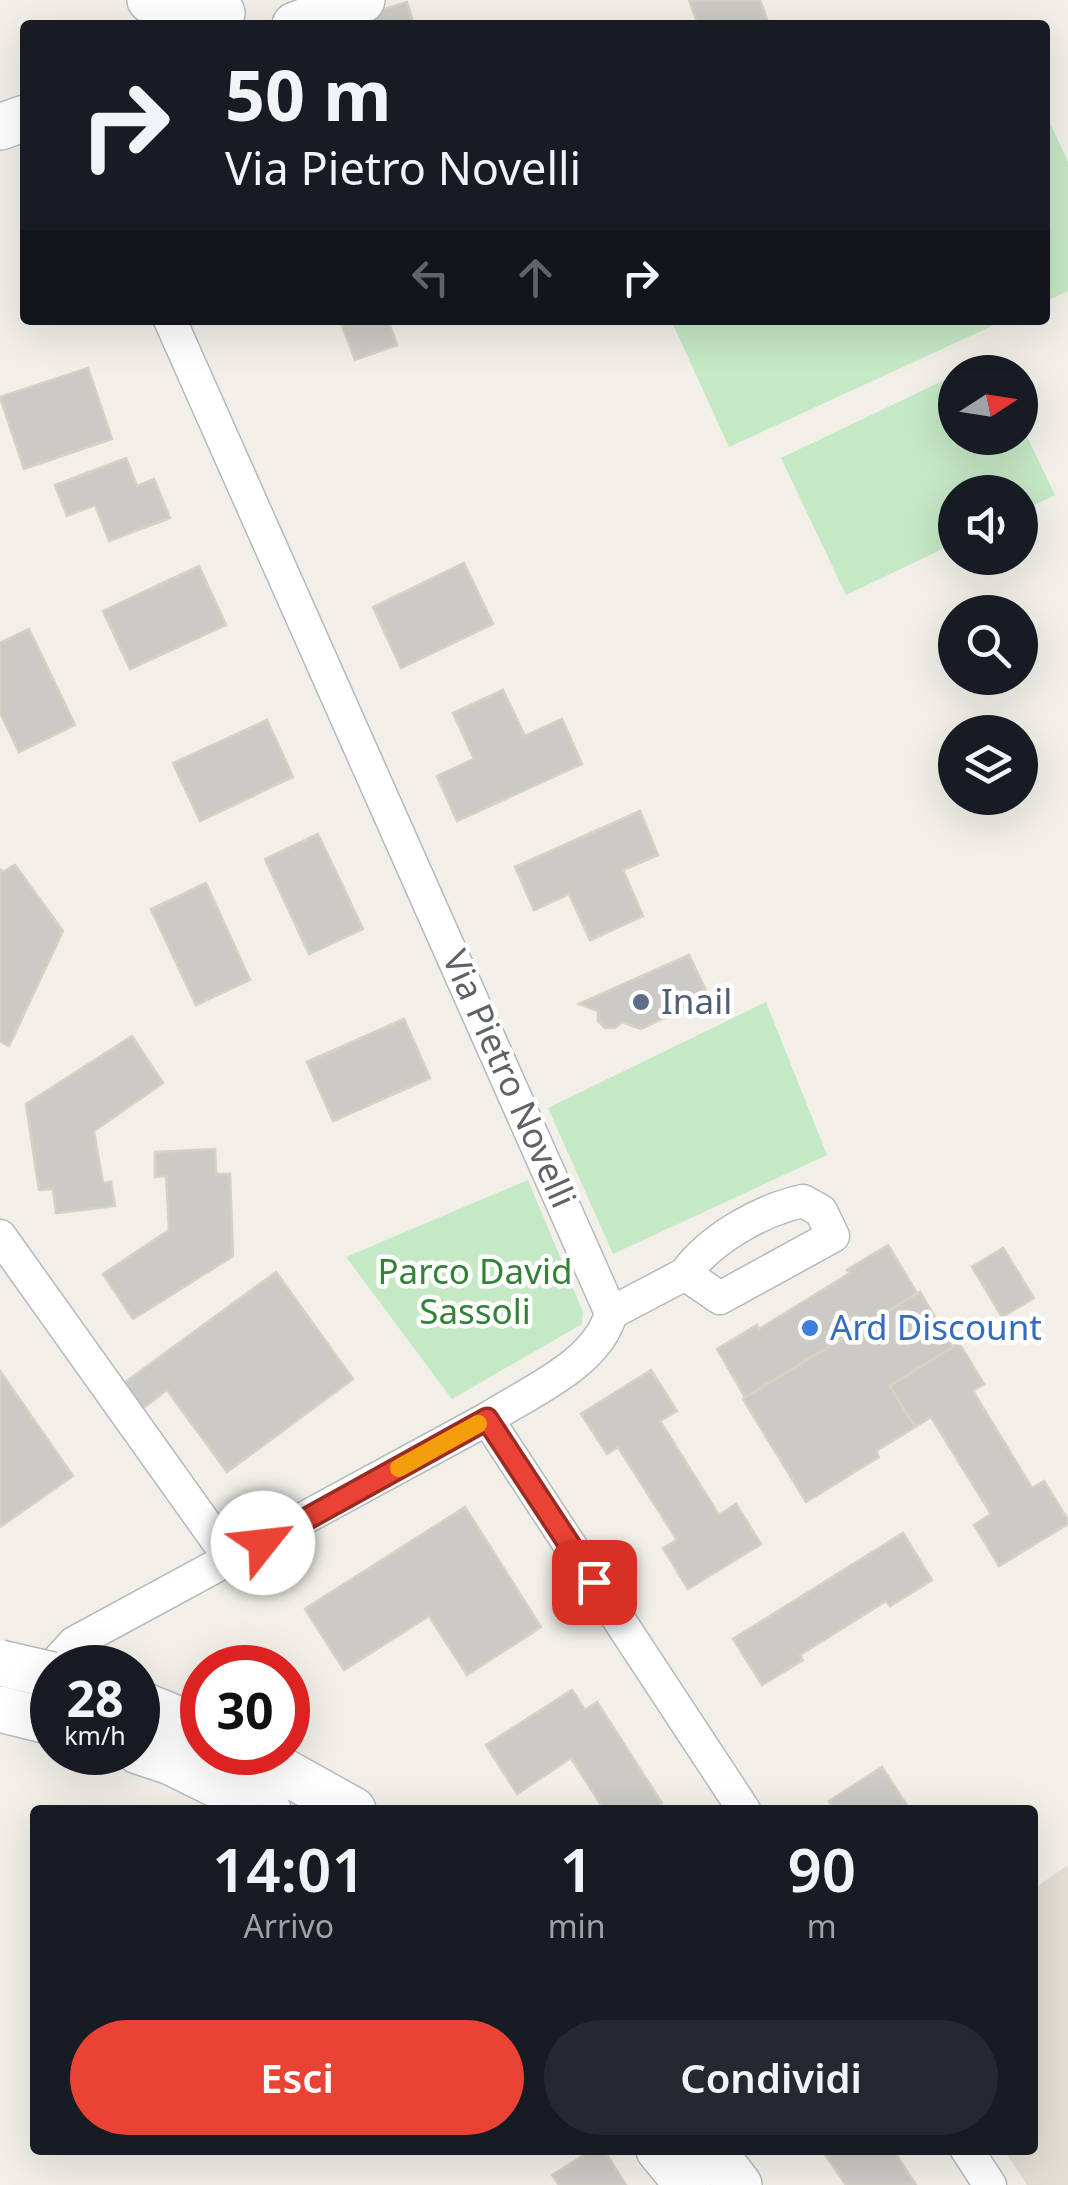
<!DOCTYPE html>
<html lang="it">
<style>
:root{--surface:#171b24;--page:#242831;--text:#f1f3f6;--muted:#9ea1a6;--accent:#ea4335}
body{margin:0;font-family:"Noto Sans",sans-serif;background:var(--page);color:var(--text);height:100vh;display:flex;flex-direction:column;font-size:38px;white-space:nowrap}
*{box-sizing:border-box;margin:0}
p{font-size:32px;color:var(--muted)}
.icon{flex:none;width:55px;height:55px;fill:none;stroke:currentColor;stroke-width:2;stroke-linecap:round;stroke-linejoin:round}
.map{position:relative;flex:1;overflow:hidden}
.drawer{position:absolute;left:30px;top:1805px;width:1008px;height:350px;display:flex;flex-direction:column;background:var(--surface);border-radius:10px;box-shadow:0 10px 40px #0002}
.drawer>*{flex:none}
.hud{position:absolute;left:20px;top:20px;width:1030px;height:305px;border-radius:10px;box-shadow:0 10px 40px #0002;background:#171b24;color:var(--text);overflow:hidden}
.needle{width:65px;rotate:78deg}
.fabs{position:absolute;left:938px;top:355px;display:grid;gap:20px}
.fabs a{display:grid;place-items:center;width:100px;height:100px;border-radius:50%;background:var(--surface);box-shadow:0 10px 40px #0002;font-size:50px}
.speed{position:absolute;left:30px;top:1645px;display:flex;gap:20px;font-size:50px;font-weight:700;text-align:center}
.speed>*{display:grid;place-content:center;width:130px;height:130px;border-radius:50%;background:var(--surface);box-shadow:0 10px 40px #0002;line-height:1}
.speed small{font-size:25px;font-weight:400}
.speed .limit{border:15px solid #d22;background:#fff;color:#111}
.pin{position:absolute;display:grid;place-items:center;width:85px;height:85px;color:#fff;margin:-42px;border-radius:20px;box-shadow:0 5px 15px #0006}
.me{position:absolute;width:110px;margin:-55px;rotate:61deg;stroke-linejoin:round;filter:drop-shadow(0 0 8px #0008)}
.turn{display:flex;align-items:center;gap:35px;height:210px;padding:0 40px;font-size:45px}
.turn .icon{width:130px;height:130px;stroke-width:2.5}
.turn b{display:block;font-size:70px;line-height:85px}
.lanes{display:flex;align-items:center;height:95px;padding:0 40px;background:#0003;justify-content:center;gap:50px;direction:ltr}
.lanes .off{opacity:.35}
.eta{display:flex;justify-content:space-evenly;align-items:center;height:170px;text-align:center}
.eta b{font-size:60px;font-weight:600;line-height:70px}
.cta{display:flex;gap:20px;margin-top:auto;padding:20px 40px}
.cta a{flex:1;height:115px;border-radius:60px;background:var(--accent);color:#fff;font-size:40px;font-weight:600;line-height:115px;text-align:center}
.cta a+a{background:var(--page);color:var(--text)}
.map>svg:first-child{display:block}
.education{fill:#e1ded6}
.green{fill:#c5e8c5}
.building{fill:#cccac5;stroke:#d6d1c6;stroke-width:2.5}
.lines{fill:none;stroke-linecap:round;stroke-linejoin:round}
.street-casing{stroke:#b5b8bc;stroke-width:35}
.secondary-casing{stroke:#b6babf;stroke-width:48}
.street{stroke:#fff;stroke-width:32}
.secondary{stroke:#fff;stroke-width:45}
.secondary-bridge-casing{stroke:#b6babf;stroke-width:48;stroke-linecap:butt}
.secondary-bridge{stroke:#fff;stroke-width:45}
.route-casing{stroke:#982c22;stroke-width:25}
.route{stroke:#ea4335;stroke-width:18}
.slow{stroke:#f59e0b;stroke-width:18}
.service-dot{fill:#5c6f8a;stroke:#fff;stroke-width:4}
.shop-dot{fill:#3f7fe0;stroke:#fff;stroke-width:4}
.labels{text-anchor:middle;stroke-width:9;stroke-linejoin:round;paint-order:stroke}
.service-label{font-size:35px;fill:#4e5e75;stroke:#fff;text-anchor:start}
.street-label{font-size:35px;fill:#5f6368;stroke:#fff}
.park-label{font-size:35px;fill:#348238;stroke:#fff}
.shop-label{font-size:35px;fill:#366cbe;stroke:#fff;text-anchor:start}
</style>
<div class="map">
<svg width="1068" height="2185" viewBox="0 0 1068 2185">
<rect width="100%" height="100%" fill="#f1efe8"/>
<polygon class="education" points="1068,1865 1068,2185 1027,2185 1004,2150 1032,2150 1033,1889"/>
<g class="green">
<polygon points="1045,112 1068,162 1068,291 1045,302"/>
<polygon points="671,320 1005,320 729,447"/>
<polygon points="955,375 955,438 1020,438 1020,422 1055,495 1020,512 1020,492 955,492 955,543 846,595 781,458"/>
<polygon points="766,1002 827,1155 613,1254 548,1108"/>
<polygon points="528,1180 583,1312 582,1324 452,1399 346,1257"/>
</g>
<g class="building">
<polygon points="689,0 760,0 769,25 698,25"/>
<polygon points="407,2 414,25 350,25 348,20"/>
<polygon points="340,320 388,320 397,345 355,360"/>
<polygon points="88,368 112,439 24,469 0,397"/>
<polygon points="126,458 137,486 154,479 170,518 109,541 95,505 67,516 55,485"/>
<polygon points="464,563 493,624 401,668 373,607"/>
<polygon points="199,566 226,625 130,669 103,611"/>
<polygon points="29,629 75,725 19,752 0,713 0,643"/>
<polygon points="503,690 525,736 562,719 582,764 457,821 437,776 474,759 453,713"/>
<polygon points="267,720 293,777 200,821 173,763"/>
<polygon points="640,811 658,855 623,870 643,916 590,940 569,894 534,910 515,867"/>
<polygon points="318,834 363,929 309,954 265,859"/>
<polygon points="15,865 63,931 9,1046 0,1041 0,869 3,872"/>
<polygon points="206,883 250,980 196,1005 151,909"/>
<polygon points="689,955 709,997 641,1029 622,1022 615,1028 605,1028 598,1021 598,1011 579,1004"/>
<polygon points="404,1019 430,1078 333,1121 307,1062"/>
<polygon points="132,1036 163,1083 94,1131 103,1183 111,1182 115,1206 56,1213 53,1189 39,1190 26,1104"/>
<polygon points="215,1149 216,1174 230,1174 233,1256 133,1319 103,1274 169,1230 166,1176 155,1177 155,1152"/>
<polygon points="888,1245 917,1293 745,1397 717,1349 757,1325 759,1329 850,1273 847,1270"/>
<polygon points="1003,1248 1034,1298 1002,1317 972,1267"/>
<polygon points="276,1272 353,1379 227,1472 167,1390 142,1409 124,1383"/>
<polygon points="920,1292 953,1347 890,1386 915,1427 876,1451 879,1457 806,1502 743,1399"/>
<polygon points="959,1343 984,1384 973,1391 1032,1488 1044,1481 1068,1520 1068,1524 999,1566 974,1525 991,1514 931,1417 915,1427 890,1386"/>
<polygon points="651,1370 677,1411 660,1421 719,1515 736,1504 761,1544 688,1589 663,1548 677,1540 618,1447 607,1454 581,1414"/>
<polygon points="0,1371 73,1476 0,1527"/>
<polygon points="465,1507 541,1627 467,1675 429,1616 344,1670 305,1609"/>
<polygon points="903,1533 932,1580 890,1606 886,1601 800,1655 803,1660 762,1685 733,1639"/>
<polygon points="572,1690 585,1710 597,1702 662,1803 653,1810 593,1810 601,1805 571,1758 517,1794 486,1745"/>
<polygon points="882,1767 910,1810 835,1810 829,1801"/>
<polygon points="592,2150 604,2150 626,2185 559,2185 552,2175"/>
<polygon points="822,2150 893,2150 916,2185 846,2185"/>
</g>
<g class="lines">
<g class="street-casing">
<g id="street">
<path d="M170 320 611 1313C598 1364 529 1392 487 1419L744 1810"/>
<polyline points="0,1236 231,1560"/>
<path d="M611 1313 685 1274 720 1298 833 1236 821 1211 803 1201C761 1210 710 1239 685 1274"/>
<polyline points="33,1688 74,1643 487,1419"/>
<polyline points="967,2150 990,2185"/>
</g>
</g>
<g class="secondary-casing">
<g id="secondary">
<polyline points="150,0 195,3 222,13"/>
<polyline points="295,25 362,0"/>
<polyline points="0,127 25,118"/>
<polyline points="138,1703 202,1729"/>
<polyline points="138,1751 171,1762 268,1810"/>
<polyline points="249,1752 353,1810"/>
<polyline points="659,2150 688,2185"/>
<polyline points="712,2150 739,2185"/>
</g>
</g>
<use href="#street" class="street"/>
<use href="#secondary" class="secondary"/>
<g class="secondary-bridge-casing">
<g id="secondary-bridge">
<polyline points="0,1663 52,1675"/>
<polyline points="0,1709 52,1722"/>
</g>
</g>
<use href="#secondary-bridge" class="secondary-bridge"/>
</g>
<g class="lines">
<g class="route-casing">
<polyline id="route" points="263,1543 487,1419 594,1582"/>
</g>
<use href="#route" class="route"/>
<polyline class="slow" points="399,1468 478,1424"/>
</g>
<circle class="service-dot" cx="641" cy="1002" r="10"/>
<circle class="shop-dot" cx="810" cy="1328" r="10"/>
<g class="labels">
<g class="service-label">
<text x="661" y="1014">Inail</text>
</g>
<g class="street-label">
<text transform="translate(509 1079) rotate(66)" y="12">Via Pietro Novelli</text>
</g>
<g class="park-label">
<text x="475" y="1284">Parco David<tspan x="475" dy="40">Sassoli</tspan></text>
</g>
<g class="shop-label">
<text x="830" y="1340">Ard Discount</text>
</g>
</g>
</svg>
<div class="fabs">
<a><svg class="needle" viewBox="-14 -14 28 28"><path d="M0-13l5 13h-10z" fill="#e53935"/><path d="M0 13l5-13h-10z" fill="#9ea1a6"/></svg></a>
<a><svg class="icon" aria-label="sound" viewBox="0 0 24 24"><path d="M4 9h4l5-4v14l-5-4H4zM17 9q2 3 0 6"/></svg></a>
<a><svg class="icon" aria-label="search" viewBox="0 0 24 24"><circle cx="10" cy="10" r="6"/><path d="M15 15l6 6"/></svg></a>
<a><svg class="icon" aria-label="layers" viewBox="0 0 24 24"><path d="M12 4l9 5-9 5-9-5zM3 14l9 5 9-5"/></svg></a>
</div>
<div class="speed"><div>28<small>km/h</small></div><div class="limit">30</div></div>
<div class="pin" style="left:594px;top:1582px;background:#d93025"><svg class="icon" aria-label="arrive" viewBox="0 0 24 24"><path d="M6 21V4h12l-3 4 3 4H6"/></svg></div>
<svg class="me" style="left:263px;top:1543px" viewBox="-20 -20 40 40"><circle r="19" fill="#fff"/><path d="M0-13L10 11 0 6-10 11z" fill="#ea4335"/></svg>
<div class="hud">
<div class="turn"><svg class="icon" aria-label="right" viewBox="0 0 24 24"><path d="M7 20v-9h11M14 6l5 5-5 5"/></svg><div><b>50 m</b>Via Pietro Novelli</div></div>
<div class="lanes"><svg class="icon off" aria-label="left" viewBox="0 0 24 24"><path d="M17 20v-9H6M10 6l-5 5 5 5"/></svg><svg class="icon off" aria-label="ahead" viewBox="0 0 24 24"><path d="M12 20V5M6 11l6-6 6 6"/></svg><svg class="icon" aria-label="right" viewBox="0 0 24 24"><path d="M7 20v-9h11M14 6l5 5-5 5"/></svg></div>
</div>
<section class="drawer">
<div class="eta">
<div><b>14:01</b><p>Arrivo</p></div>
<div><b>1</b><p>min</p></div>
<div><b>90</b><p>m</p></div>
</div>
<div class="cta"><a>Esci</a><a>Condividi</a></div>
</section>
</div>
